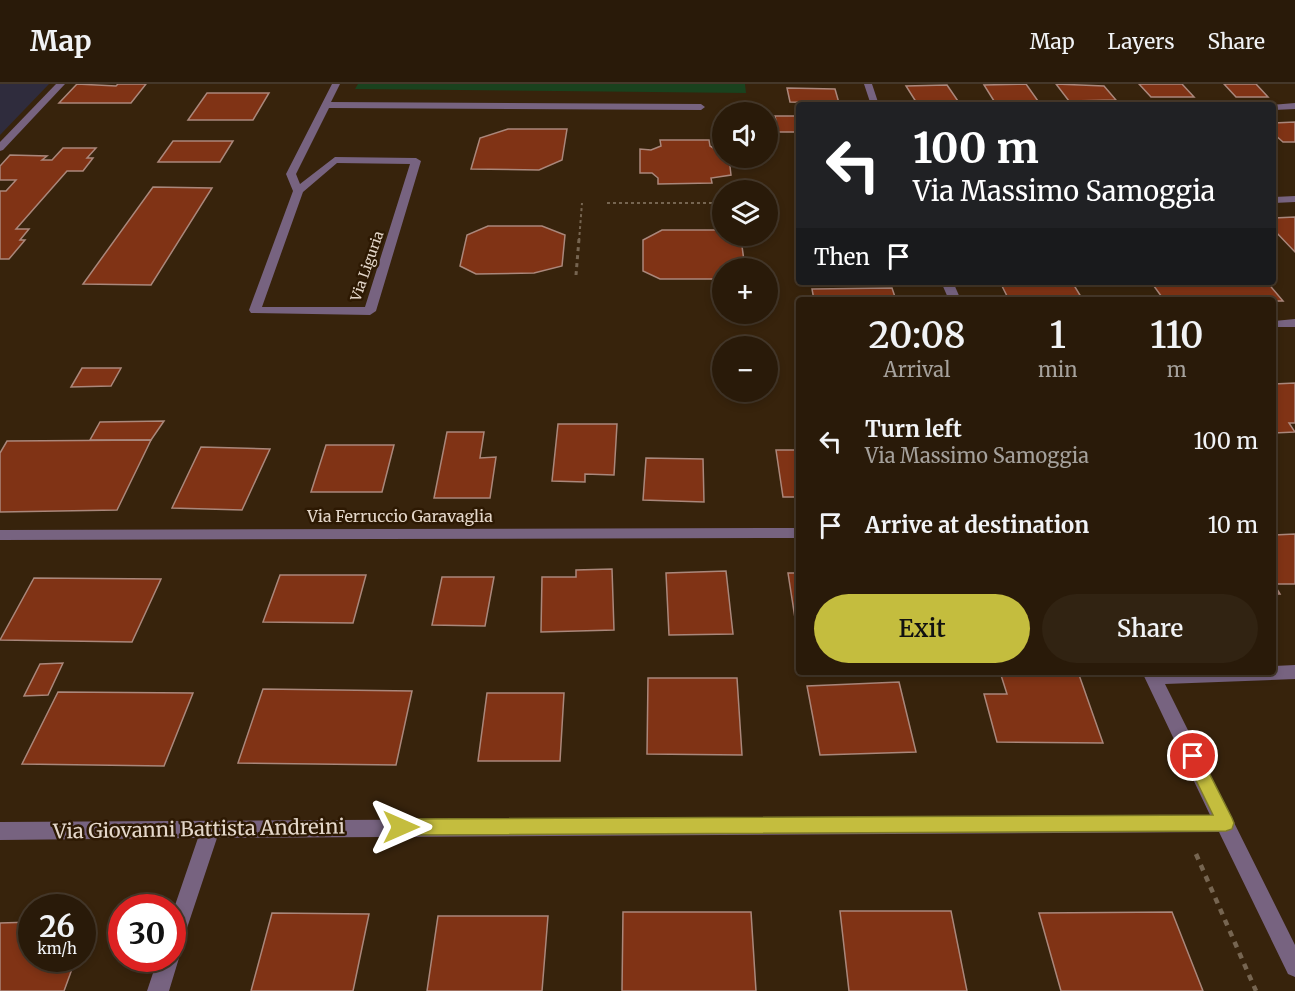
<!DOCTYPE html>
<meta charset="utf-8">
<style>
:root{--surface:#291a09;--page:#312312;--text:#f1f3f6;--muted:#a5a19c;--line:#45382a;--accent:#c4bd3e}
body{margin:0;font-family:Merriweather,serif;background:var(--page);color:var(--text);height:100vh;display:flex;flex-direction:column;font-size:22px;white-space:nowrap}
*{box-sizing:border-box;margin:0}
p{font-size:20px;color:var(--muted)}
.icon{flex:none;width:33px;height:33px;fill:none;stroke:currentColor;stroke-width:2;stroke-linecap:round;stroke-linejoin:round}
.map{position:relative;flex:1;overflow:hidden}
.panel{position:absolute;left:796px;top:213px;width:480px;height:378px;display:flex;flex-direction:column;background:var(--surface);border-radius:6px;box-shadow:0 3px 9px #0003,0 0 0 2px var(--line)}
.panel>*{flex:none}
.hud{position:absolute;left:796px;top:18px;width:480px;height:183px;border-radius:6px;box-shadow:0 3px 9px #0003,0 0 0 2px var(--line);background:#202124;color:#fff;overflow:hidden}
.controls{position:absolute;left:712px;top:18px;display:grid;gap:12px}
.controls a{display:grid;place-items:center;width:66px;height:66px;border-radius:50%;background:var(--surface);box-shadow:0 3px 9px #0003,0 0 0 2px var(--line);font-size:30px}
.speed{position:absolute;left:18px;top:810px;display:flex;gap:12px;font-size:30px;font-weight:700;text-align:center}
.speed>*{display:grid;place-content:center;width:78px;height:78px;border-radius:50%;background:var(--surface);box-shadow:0 3px 9px #0003,0 0 0 2px var(--line);line-height:1}
.speed small{font-size:15px;font-weight:400}
.speed .limit{border:9px solid #d22;background:#fff;color:#111}
.pin{position:absolute;display:grid;place-items:center;width:51px;height:51px;color:#fff;margin:-26px;border:3px solid #fff;border-radius:50%;box-shadow:0 2px 6px #0007}
.me{position:absolute;width:66px;margin:-33px;rotate:90deg;stroke-linejoin:round;filter:drop-shadow(0 0 4px #0008)}
.turn{display:flex;align-items:center;gap:21px;height:126px;padding:0 18px;font-size:27px}
.turn .icon{width:78px;height:78px;stroke-width:2.5}
.turn b{display:block;font-size:42px;line-height:51px}
.then{display:flex;align-items:center;height:57px;padding:0 18px;background:#0003;gap:12px;font-size:22px}
.eta{display:flex;justify-content:space-evenly;align-items:center;height:102px;text-align:center}
.eta b{font-size:36px;font-weight:600;line-height:42px}
.cta{display:flex;gap:12px;margin-top:auto;padding:12px 18px}
.cta a{flex:1;height:69px;border-radius:36px;background:var(--accent);color:#111;font-size:24px;font-weight:600;line-height:69px;text-align:center}
.cta a+a{background:var(--page);color:var(--text)}
ul{padding:0;list-style:none}
li{display:flex;align-items:center;gap:18px;height:84px;padding:0 18px}
li div{flex:1}
li b{display:block;font-size:22px}
li em{font-style:normal}
header{display:flex;align-items:center;gap:36px;box-sizing:border-box;height:84px;padding:0 30px;background:var(--surface);border-bottom:2px solid var(--line)}
header strong{font-size:28px}
nav{display:flex;gap:33px;margin-inline-start:auto;font-size:21px}
.map>svg:first-child{display:block}
.industrial{fill:#2f2c3d}
.green{fill:#1a421e}
.building{fill:#803315;stroke:#aa877b;stroke-width:1.5}
.lines{fill:none;stroke-linecap:round;stroke-linejoin:round}
.path-far2{stroke:#766551;stroke-width:2;stroke-dasharray:3 3;stroke-linecap:butt}
.path-far1{stroke:#766551;stroke-width:3;stroke-dasharray:4 4;stroke-linecap:butt}
.path{stroke:#766551;stroke-width:4.5;stroke-dasharray:6 6;stroke-linecap:butt}
.minor{fill:#776380;fill-rule:evenodd}
.route{fill:#c4bd3e;stroke:#7f7b28;stroke-width:1.5}
.labels{text-anchor:middle;stroke-width:5;stroke-linejoin:round;paint-order:stroke}
.far-street-label{font-size:14px;fill:#e4d7ca;stroke:#2d1903}
.street-label{font-size:16px;fill:#e4d7ca;stroke:#2d1903}
.near-street-label{font-size:20px;fill:#e4d7ca;stroke:#2d1903}
</style>
<header>
<strong>Map</strong>
<nav><a>Map</a><a>Layers</a><a>Share</a></nav>
</header>
<div class="map">
<svg width="1295" height="907" viewBox="0 0 1295 907">
<rect width="100%" height="100%" fill="#37230c"/>
<polygon class="industrial" points="0,0 49,0 0,51"/>
<polygon class="green" points="358,0 745,0 746,9 355,5"/>
<g class="building">
<polygon points="77,0 116,2 118,0 146,0 131,19 59,19"/>
<polygon points="1026,0 1038,17 994,17 984,1"/>
<polygon points="1056,0 1104,2 1116,16 1069,17"/>
<polygon points="1139,0 1182,0 1194,13 1151,13"/>
<polygon points="1224,0 1256,0 1268,13 1236,13"/>
<polygon points="947,1 960,20 918,21 906,2"/>
<polygon points="787,4 835,5 839,19 790,18"/>
<polygon points="207,9 269,9 253,36 188,36"/>
<polygon points="775,32 798,32 800,54 796,48 778,48"/>
<polygon points="1295,38 1295,58 1283,58 1274,50 1274,39"/>
<polygon points="508,45 567,45 562,76 539,86 471,85 480,54"/>
<polygon points="660,56 709,56 710,62 718,67 723,67 723,74 729,74 731,91 711,94 712,99 658,100 658,94 652,89 640,89 640,65 651,66 661,62"/>
<polygon points="173,57 233,57 220,78 158,78"/>
<polygon points="63,64 96,64 87,74 93,74 83,87 67,87 16,145 29,145 20,156 25,156 9,175 0,175 0,107 6,107 16,96 0,96 0,82 10,71 47,72 42,76 52,76"/>
<polygon points="153,103 212,104 151,201 83,200"/>
<polygon points="1295,133 1295,168 1274,146 1274,134"/>
<polygon points="488,142 542,142 565,151 562,182 534,189 476,190 460,182 467,151"/>
<polygon points="662,146 716,146 723,149 723,152 741,155 745,184 723,184 723,193 719,195 660,195 643,187 643,156"/>
<polygon points="1000,198 1072,198 1083,216 1009,216"/>
<polygon points="1151,198 1267,198 1283,217 1164,216"/>
<polygon points="892,204 896,216 814,216 812,205"/>
<polygon points="82,284 121,284 111,302 71,303"/>
<polygon points="1295,299 1295,339 1289,339 1295,348 1274,349 1274,300"/>
<polygon points="164,337 151,356 90,356 100,338"/>
<polygon points="558,340 617,340 614,391 585,390 585,398 552,397"/>
<polygon points="447,348 484,348 480,374 496,373 490,414 434,414"/>
<polygon points="151,356 117,426 0,428 0,369 7,357"/>
<polygon points="326,361 394,361 382,408 311,408"/>
<polygon points="201,363 270,365 242,426 172,424"/>
<polygon points="776,366 800,366 800,413 783,413"/>
<polygon points="646,374 703,375 704,418 643,416"/>
<polygon points="1295,450 1295,500 1274,500 1280,510 1274,510 1274,451"/>
<polygon points="612,485 614,546 541,548 542,493 576,493 576,486"/>
<polygon points="726,487 733,550 669,551 666,489"/>
<polygon points="788,489 800,489 800,547 797,547"/>
<polygon points="280,491 366,491 353,539 263,538"/>
<polygon points="442,493 494,493 485,542 432,541"/>
<polygon points="34,494 161,495 132,558 0,556"/>
<polygon points="63,579 48,611 24,612 40,580"/>
<polygon points="1000,588 1078,588 1103,659 997,658 984,610 1007,610"/>
<polygon points="648,594 737,594 742,671 647,670"/>
<polygon points="899,598 916,668 820,671 807,602"/>
<polygon points="263,605 412,607 396,681 238,679"/>
<polygon points="58,608 193,609 164,682 22,680"/>
<polygon points="487,609 564,609 560,677 478,677"/>
<polygon points="840,827 951,827 967,907 849,907"/>
<polygon points="623,828 751,828 756,907 622,907"/>
<polygon points="1172,828 1203,907 1061,907 1039,829"/>
<polygon points="272,829 369,830 353,907 251,907"/>
<polygon points="438,832 548,832 542,907 427,907"/>
<polygon points="32,838 32,874 76,874 64,907 0,907 0,839"/>
</g>
<g class="lines">
<g class="path-far2">
<polyline points="607,119 723,119"/>
<polyline points="579,157 582,119"/>
</g>
<polyline class="path-far1" points="576,191 579,155"/>
<polyline class="path" points="1196,770 1256,907"/>
<g class="minor">
<polygon points="56,0 65,0 3,66 0,67 0,58"/>
<path d="M332 0H340L331 18 701 20 705 23 701 26 329 24 296 90 300 100 335 73 416 74 421 77 376 227 370 231 251 229 249 226 293 107 286 90ZM337 79 410 80 365 223H262L303 108Z"/>
<polygon points="864,0 872,0 879,21 871,21"/>
<polygon points="1295,19 1295,25 1274,26 1274,21 1271,21"/>
<polygon points="1295,112 1295,118 1274,119 1274,113"/>
<polygon points="941,198 953,198 961,216 949,216"/>
<polygon points="1295,235 1295,243 1274,243 1274,237"/>
<polygon points="800,444 800,454 0,456 0,446"/>
<polygon points="1295,581 1295,595 1165,600 1295,861 1295,893 1288,890 1219,748 217,754 178,871 179,874 169,907 147,907 158,874 172,874 172,830 198,754 0,756 0,738 1210,731 1142,588 1274,588 1274,582"/>
</g>
</g>
<polygon class="route" points="1193,665 1198,667 1232,734 1234,739 1232,745 1226,747 401,751 395,748 392,743 395,737 401,735 1213,731 1184,672 1187,667"/>
<g class="labels">
<g class="far-street-label">
<text transform="translate(367 182) rotate(-71)" y="5">Via Liguria</text>
</g>
<g class="street-label">
<text x="400" y="438">Via Ferruccio Garavaglia</text>
</g>
<g class="near-street-label">
<text transform="translate(199 745) rotate(-1)" y="7">Via Giovanni Battista Andreini</text>
</g>
</g>
</svg>
<div class="controls">
<a><svg class="icon" aria-label="sound" viewBox="0 0 24 24"><path d="M4 9h4l5-4v14l-5-4H4zM17 9q2 3 0 6"/></svg></a>
<a><svg class="icon" aria-label="layers" viewBox="0 0 24 24"><path d="M12 4l9 5-9 5-9-5zM3 14l9 5 9-5"/></svg></a>
<a>+</a>
<a>−</a>
</div>
<div class="speed"><div>26<small>km/h</small></div><div class="limit">30</div></div>
<div class="pin" style="left:1193px;top:672px;background:#d93025"><svg class="icon" aria-label="arrive" viewBox="0 0 24 24"><path d="M6 21V4h12l-3 4 3 4H6"/></svg></div>
<svg class="me" style="left:401px;top:743px" viewBox="-20 -20 40 40"><path d="M0-17L14 15 0 8-14 15z" fill="#c4bd3e" stroke="#fff" stroke-width="4"/></svg>
<div class="hud">
<div class="turn"><svg class="icon" aria-label="left" viewBox="0 0 24 24"><path d="M17 20v-9H6M10 6l-5 5 5 5"/></svg><div><b>100 m</b>Via Massimo Samoggia</div></div>
<div class="then">Then<svg class="icon" aria-label="arrive" viewBox="0 0 24 24"><path d="M6 21V4h12l-3 4 3 4H6"/></svg></div>
</div>
<section class="panel">
<div class="eta">
<div><b>20:08</b><p>Arrival</p></div>
<div><b>1</b><p>min</p></div>
<div><b>110</b><p>m</p></div>
</div>
<ul>
<li><svg class="icon" aria-label="left" viewBox="0 0 24 24"><path d="M17 20v-9H6M10 6l-5 5 5 5"/></svg><div><b>Turn left</b><p>Via Massimo Samoggia</p></div><em>100 m</em></li>
<li><svg class="icon" aria-label="arrive" viewBox="0 0 24 24"><path d="M6 21V4h12l-3 4 3 4H6"/></svg><div><b>Arrive at destination</b></div><em>10 m</em></li>
</ul>
<div class="cta"><a>Exit</a><a>Share</a></div>
</section>
</div>
